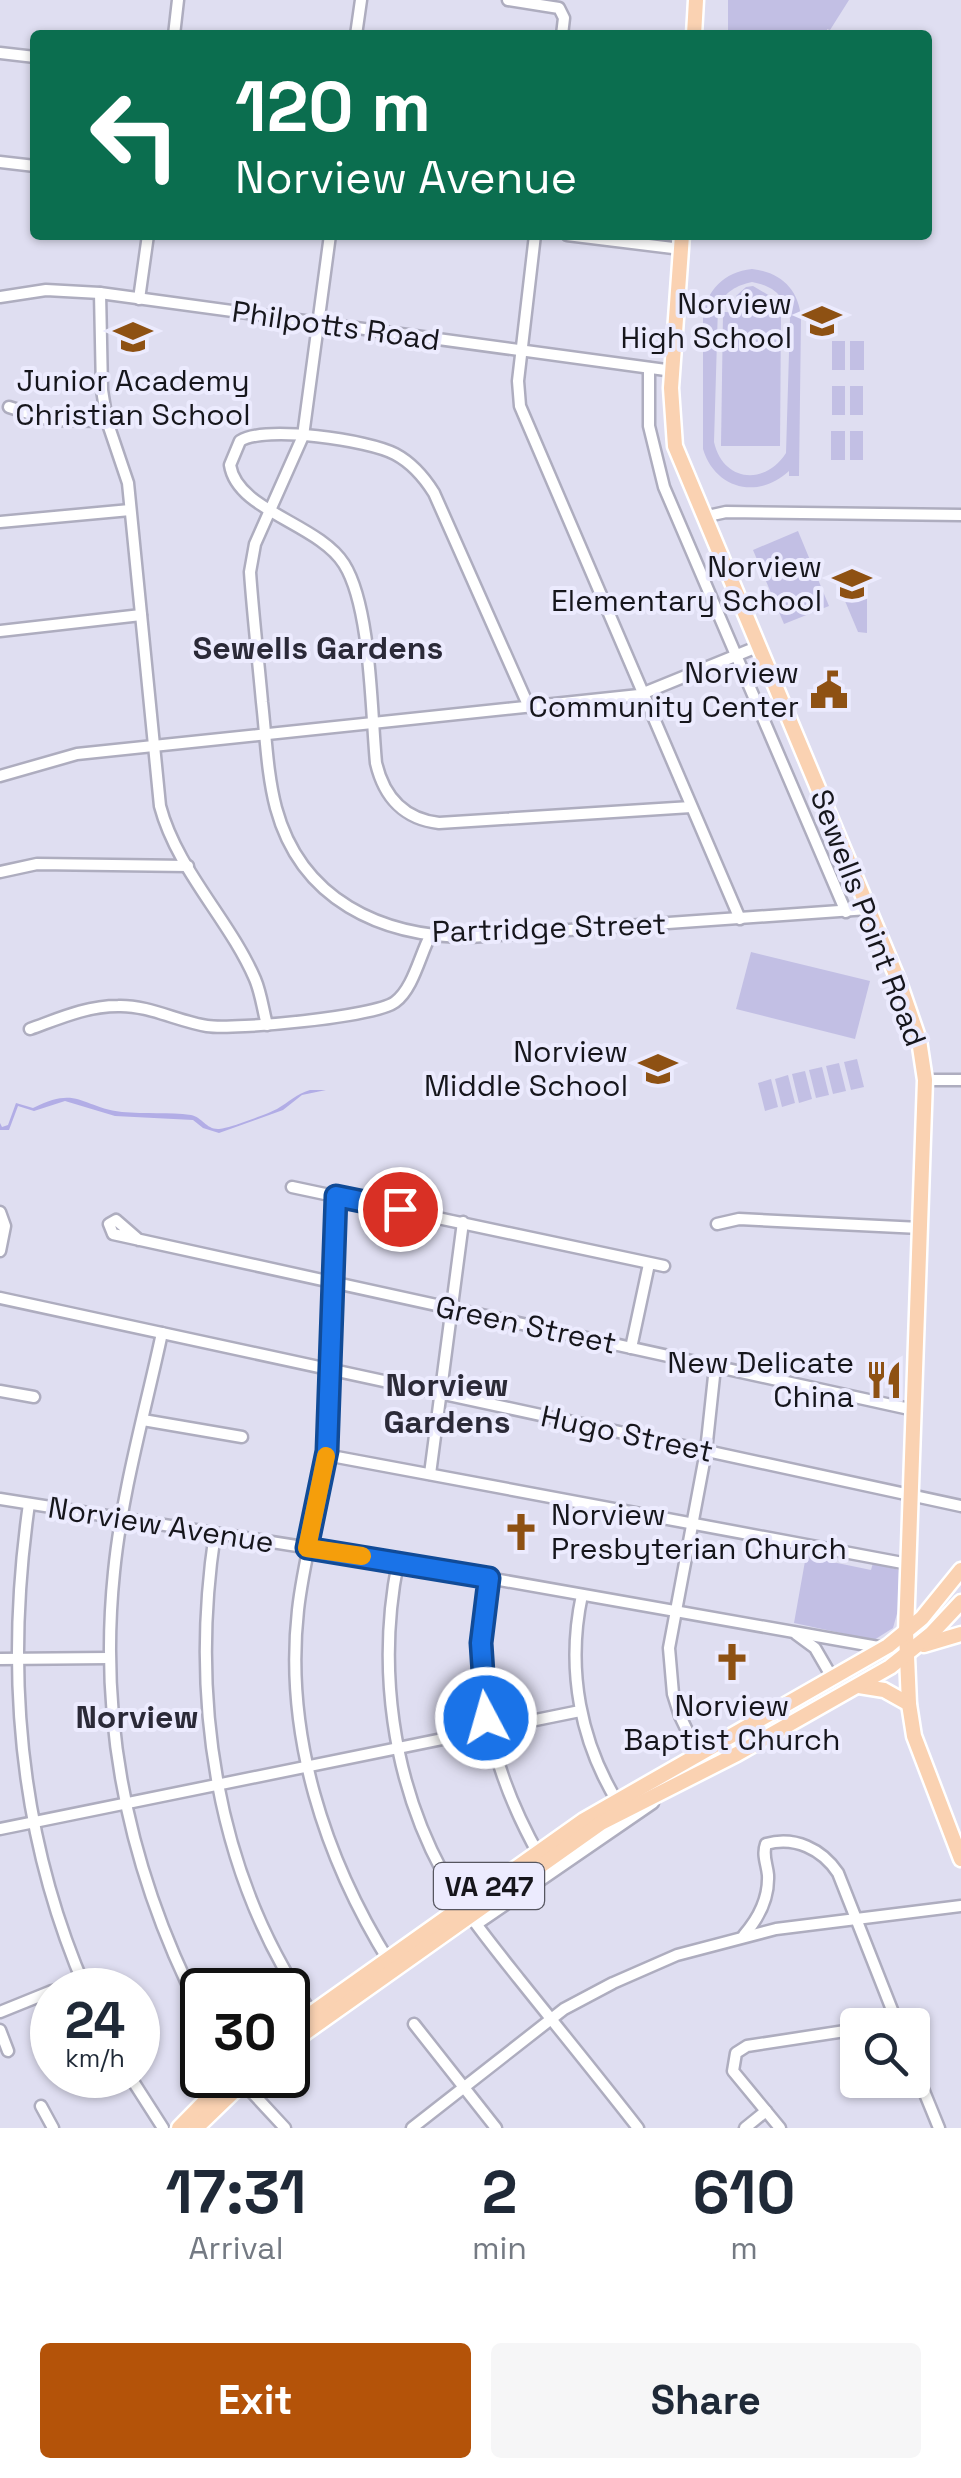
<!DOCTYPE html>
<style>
:root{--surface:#fff;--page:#f6f6f7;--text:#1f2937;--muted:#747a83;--accent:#b45309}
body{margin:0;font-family:"Space Grotesk",sans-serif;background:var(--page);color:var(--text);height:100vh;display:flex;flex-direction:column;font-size:38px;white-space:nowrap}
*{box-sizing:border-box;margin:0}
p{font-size:32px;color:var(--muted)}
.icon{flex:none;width:55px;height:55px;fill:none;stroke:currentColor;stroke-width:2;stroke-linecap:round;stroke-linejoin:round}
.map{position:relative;height:2128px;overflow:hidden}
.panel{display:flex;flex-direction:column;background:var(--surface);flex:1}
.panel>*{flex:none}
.banner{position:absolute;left:30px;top:30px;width:902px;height:210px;border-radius:10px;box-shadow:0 2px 8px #0004;background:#0b6e4f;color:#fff;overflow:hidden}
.tools{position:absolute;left:840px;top:2008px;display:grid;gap:20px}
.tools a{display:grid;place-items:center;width:90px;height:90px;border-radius:10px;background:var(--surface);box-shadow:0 2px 8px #0004;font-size:50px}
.speed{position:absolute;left:30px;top:1968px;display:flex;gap:20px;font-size:50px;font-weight:700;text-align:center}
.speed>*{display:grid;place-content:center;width:130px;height:130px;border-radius:50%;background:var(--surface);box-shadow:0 2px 8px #0004;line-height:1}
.speed small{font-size:25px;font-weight:400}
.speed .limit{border:5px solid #111;border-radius:15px;background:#fff;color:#111}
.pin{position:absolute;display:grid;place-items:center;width:85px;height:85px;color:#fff;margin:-42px;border:5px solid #fff;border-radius:50%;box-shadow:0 2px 10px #0007}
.me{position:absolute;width:110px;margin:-55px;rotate:354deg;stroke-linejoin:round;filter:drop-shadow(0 0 8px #0008)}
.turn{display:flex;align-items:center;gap:35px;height:210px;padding:0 40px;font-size:45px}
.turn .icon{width:130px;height:130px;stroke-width:2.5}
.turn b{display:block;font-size:70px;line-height:85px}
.eta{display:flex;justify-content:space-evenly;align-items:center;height:170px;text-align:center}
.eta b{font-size:60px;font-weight:700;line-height:70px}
.primary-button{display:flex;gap:20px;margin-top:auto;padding:20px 40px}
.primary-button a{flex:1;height:115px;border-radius:10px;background:var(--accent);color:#fff;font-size:40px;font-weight:700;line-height:115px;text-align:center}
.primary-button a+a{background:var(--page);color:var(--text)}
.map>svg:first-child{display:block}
.green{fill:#c2bfe4;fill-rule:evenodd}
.water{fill:#b2ade6}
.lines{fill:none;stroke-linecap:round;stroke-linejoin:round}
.minor-casing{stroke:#aeadbf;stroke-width:15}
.major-casing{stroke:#fff;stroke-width:19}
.minor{stroke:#fff;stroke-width:10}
.major{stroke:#fad2b2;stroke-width:14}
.route-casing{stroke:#114b97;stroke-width:25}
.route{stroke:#1a73e8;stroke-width:18}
.slow{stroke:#f59e0b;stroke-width:18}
.labels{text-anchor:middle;stroke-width:8;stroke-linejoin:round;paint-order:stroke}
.shield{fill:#ecebfe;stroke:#565660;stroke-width:2.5}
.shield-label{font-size:28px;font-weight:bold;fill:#16161c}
.poi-label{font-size:30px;fill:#16161c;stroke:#ecebfe;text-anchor:end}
.street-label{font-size:30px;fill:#16161c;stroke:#ecebfe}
.neighbourhood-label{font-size:32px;font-weight:bold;fill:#2b2a38;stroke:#ecebfe}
</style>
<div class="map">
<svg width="961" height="2128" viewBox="0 0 961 2128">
<rect width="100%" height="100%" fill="#dfdef1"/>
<g class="green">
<polygon points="728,0 849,0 830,30 827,29 827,35 728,35"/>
<path d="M752 269C780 272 799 289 801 318L799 476H789V471C758 500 715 489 703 449V318C706 290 724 272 752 269ZM752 282C774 286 785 296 790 319L786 453C765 486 723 482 714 442L718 306C727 291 735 286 752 282Z"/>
<polygon points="753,286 770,296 756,305 755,310 749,310 748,305 736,296 746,287"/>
<polygon points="723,312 781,313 780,446 721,446"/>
<rect x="832" y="341" width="13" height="29"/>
<rect x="850" y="341" width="14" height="29"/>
<rect x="832" y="386" width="13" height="29"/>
<rect x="850" y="386" width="13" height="29"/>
<rect x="831" y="431" width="14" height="29"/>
<rect x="850" y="431" width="13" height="29"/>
<polygon points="798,531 829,606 784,624 753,550"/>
<polygon points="867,581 867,633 858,632 837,582"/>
<polygon points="751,952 870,981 855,1039 736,1009"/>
<polygon points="857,1059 864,1087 851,1090 844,1062"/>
<polygon points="839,1063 846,1091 833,1094 826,1066"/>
<polygon points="822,1067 829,1095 816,1098 809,1070"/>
<polygon points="805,1071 812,1099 799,1103 792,1074"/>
<polygon points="788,1075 795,1103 782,1107 775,1079"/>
<polygon points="771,1079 778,1107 765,1111 758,1083"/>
<polygon points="807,1550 818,1552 818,1559 871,1570 873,1563 899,1570 898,1610 893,1628 874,1640 794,1623"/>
</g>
<path class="water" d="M310 1090H326L302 1095 283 1110 219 1133 203 1128 193 1120 115 1116 65 1101 34 1111 18 1106 9 1130H0V1123L2 1127 8 1125 16 1103 33 1108C78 1085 81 1107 122 1112 145 1114 169 1112 191 1115 202 1117 206 1129 218 1129 228 1129 267 1114 277 1109 289 1102 296 1094 310 1090Z"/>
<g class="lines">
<g class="minor-casing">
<g id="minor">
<polyline points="508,0 559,8 564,18 562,35"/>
<polyline points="174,35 178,0"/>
<polyline points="356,35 361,0"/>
<polyline points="0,53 35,57"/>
<polyline points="0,162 35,166"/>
<path d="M330 235 303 436 255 544 250 572C253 615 258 658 262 702 266 737 267 774 276 808 301 900 381 937 470 937L868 909"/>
<polyline points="535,235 518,381 520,406 740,919"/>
<polyline points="567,235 681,249"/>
<path d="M100 293 102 390 107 421 128 483 160 806C177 870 229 919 255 979 261 993 263 1010 267 1025"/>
<polyline points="0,297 46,290 100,293 673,371"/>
<polyline points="139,299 148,235"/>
<polyline points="649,368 649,426 664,487 846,912"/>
<polyline points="9,407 50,420 107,421"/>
<polyline points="703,517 726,512 961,515"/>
<polyline points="0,522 130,510"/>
<polyline points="0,631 141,615"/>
<path d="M529 707 434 493C424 477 412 463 395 454 369 440 265 425 240 441L230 465C237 511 318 523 344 564 371 607 371 710 376 763 384 797 404 819 439 823L691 807"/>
<polyline points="0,776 77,754 639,695 757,647"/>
<polyline points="0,872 37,864 188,866"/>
<path d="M30 1029C58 1019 86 1006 118 1006 148 1005 177 1021 207 1026 234 1030 375 1017 395 1002 413 989 420 955 430 936"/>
<polyline points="925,1080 961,1080"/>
<polyline points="292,1187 664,1266"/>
<path d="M336 1196C336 1279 335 1364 327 1446 322 1500 304 1555 298 1610 284 1735 325 1859 390 1963"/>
<polyline points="0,1212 5,1226 0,1251"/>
<polyline points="717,1224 739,1219 920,1228"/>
<polyline points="139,1240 116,1220 109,1224 113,1234 914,1410"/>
<polyline points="0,1298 961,1506"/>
<path d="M162 1333C145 1412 122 1491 114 1572 98 1727 131 1876 202 2014"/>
<polyline points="631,1348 649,1264"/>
<polyline points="0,1391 34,1397"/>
<polyline points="143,1420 242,1437"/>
<polyline points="326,1455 908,1564"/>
<polyline points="430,1474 463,1222"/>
<polyline points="0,1499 398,1562 884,1648"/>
<path d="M29 1504C5 1671 18 1834 86 1990"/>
<path d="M215 1533C190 1698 215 1873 311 2012"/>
<path d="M398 1562C377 1667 392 1779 443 1873 464 1911 492 1945 519 1979 559 2029 599 2078 638 2128"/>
<path d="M489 1579C473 1685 487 1763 540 1857"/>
<path d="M582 1595C566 1669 580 1743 620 1806"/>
<polyline points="796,1634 815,1648 833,1679"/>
<polyline points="0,1659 109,1658"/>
<polyline points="706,1770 680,1716 673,1694 669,1648 706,1451 715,1367"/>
<polyline points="0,1829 580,1711"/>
<polyline points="477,1924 653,1803"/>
<path d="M744 1935C758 1919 769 1898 768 1875 767 1864 762 1855 766 1844 795 1836 822 1849 838 1873L898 2025"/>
<polyline points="56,1990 81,1980"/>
<polyline points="0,2012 52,1991"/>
<polyline points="414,2024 496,2128"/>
<polyline points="0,2030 8,2051"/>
<polyline points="912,2062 939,2128"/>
<polyline points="129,2075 163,2128"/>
<polyline points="240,2075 246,2086 285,2128"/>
<polyline points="41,2106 53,2128"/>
<polyline points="412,2128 564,2009 613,1983 677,1955 776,1929 961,1906"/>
<polyline points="745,2128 766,2111"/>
<polyline points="780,2128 733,2071 736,2053 747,2046 858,2029"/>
</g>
</g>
<g class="major-casing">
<g id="major">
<polyline points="694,35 696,0"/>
<polyline points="682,235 671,388 675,446 899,982 919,1040 925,1080 906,1632 909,1704 914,1736 961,1859"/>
<polyline points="924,1645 961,1634"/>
<polyline points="859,1686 884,1690 909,1704"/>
<polyline points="288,2030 584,1820 888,1646 922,1618 961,1570"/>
<polyline points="288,2045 601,1823 737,1754 890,1667 931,1634 961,1602"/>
<polyline points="179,2128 231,2075"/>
<polyline points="196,2128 251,2075"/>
</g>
</g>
<use href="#minor" class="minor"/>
<use href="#major" class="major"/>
</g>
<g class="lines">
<g class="route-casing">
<polyline id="route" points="400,1209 336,1196 327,1451 307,1548 489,1578 481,1643 486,1718"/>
</g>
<use href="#route" class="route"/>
<polyline class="slow" points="326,1456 307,1548 362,1556"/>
</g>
<defs>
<g id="school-bare" transform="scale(3)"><path d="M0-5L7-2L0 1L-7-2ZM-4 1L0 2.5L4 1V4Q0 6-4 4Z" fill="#8e5113" stroke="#ecebfe" stroke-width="2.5" paint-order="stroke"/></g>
<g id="civic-bare" transform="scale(3)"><path d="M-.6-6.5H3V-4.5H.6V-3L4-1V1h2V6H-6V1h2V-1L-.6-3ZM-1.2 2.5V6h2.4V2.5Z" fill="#8e5113" stroke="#ecebfe" stroke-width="2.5" paint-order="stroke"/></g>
<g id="restaurant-bare" transform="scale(3)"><path d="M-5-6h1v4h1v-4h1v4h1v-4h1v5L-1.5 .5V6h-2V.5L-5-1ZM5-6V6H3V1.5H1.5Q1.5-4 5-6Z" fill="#8e5113" stroke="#ecebfe" stroke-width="2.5" paint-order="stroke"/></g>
<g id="church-bare" transform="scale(3)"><path d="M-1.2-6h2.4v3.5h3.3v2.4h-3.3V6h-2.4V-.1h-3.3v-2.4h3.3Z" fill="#8e5113" stroke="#ecebfe" stroke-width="2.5" paint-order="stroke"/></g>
</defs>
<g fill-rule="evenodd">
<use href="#school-bare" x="822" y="321"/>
<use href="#school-bare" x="133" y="337"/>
<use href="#school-bare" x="852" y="584"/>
<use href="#civic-bare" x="829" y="690"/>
<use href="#school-bare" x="658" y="1069"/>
<use href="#restaurant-bare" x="884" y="1380"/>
<use href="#church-bare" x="521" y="1532"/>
<use href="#church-bare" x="732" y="1662"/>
</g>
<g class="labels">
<rect class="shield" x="434" y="1863" width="110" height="46" rx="8"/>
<g class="shield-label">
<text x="489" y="1896">VA 247</text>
</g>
<g class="poi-label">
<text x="792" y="314">Norview<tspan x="792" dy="34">High School</tspan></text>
<text x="133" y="391" text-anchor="middle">Junior Academy<tspan x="133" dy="34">Christian School</tspan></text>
<text x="822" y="577">Norview<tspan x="822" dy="34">Elementary School</tspan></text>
<text x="799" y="683">Norview<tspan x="799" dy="34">Community Center</tspan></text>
<text x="628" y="1062">Norview<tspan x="628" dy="34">Middle School</tspan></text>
<text x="854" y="1373">New Delicate<tspan x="854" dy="34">China</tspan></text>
<text x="551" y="1525" text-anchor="start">Norview<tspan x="551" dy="34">Presbyterian Church</tspan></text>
<text x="732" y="1716" text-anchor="middle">Norview<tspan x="732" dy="34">Baptist Church</tspan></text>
</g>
<g class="street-label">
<text transform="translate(336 326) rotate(8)" y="10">Philpotts Road</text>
<text transform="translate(868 918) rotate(69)" y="10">Sewells Point Road</text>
<text transform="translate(549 928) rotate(-2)" y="10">Partridge Street</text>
<text transform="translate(526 1325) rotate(12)" y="10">Green Street</text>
<text transform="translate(627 1434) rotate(12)" y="10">Hugo Street</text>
<text transform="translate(161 1525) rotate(9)" y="10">Norview Avenue</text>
</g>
<g class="neighbourhood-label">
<text x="318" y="659">Sewells Gardens</text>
<text x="447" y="1396">Norview<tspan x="447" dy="37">Gardens</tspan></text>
<text x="137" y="1728">Norview</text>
</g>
</g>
</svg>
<div class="tools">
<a><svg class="icon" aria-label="search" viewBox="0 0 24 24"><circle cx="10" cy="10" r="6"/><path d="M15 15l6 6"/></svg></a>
</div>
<div class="speed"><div>24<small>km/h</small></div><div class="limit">30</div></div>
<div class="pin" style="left:400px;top:1209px;background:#d93025"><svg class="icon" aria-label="arrive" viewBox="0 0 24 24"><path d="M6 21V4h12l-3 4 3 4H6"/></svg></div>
<svg class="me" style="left:486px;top:1718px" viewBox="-20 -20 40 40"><circle r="17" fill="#1a73e8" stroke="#fff" stroke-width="3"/><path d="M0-11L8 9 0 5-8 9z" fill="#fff"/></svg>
<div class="banner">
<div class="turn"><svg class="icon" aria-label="left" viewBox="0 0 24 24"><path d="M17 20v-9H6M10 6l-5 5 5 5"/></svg><div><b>120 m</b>Norview Avenue</div></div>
</div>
</div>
<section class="panel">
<div class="eta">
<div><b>17:31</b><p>Arrival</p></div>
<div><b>2</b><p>min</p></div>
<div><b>610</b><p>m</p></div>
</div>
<div class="primary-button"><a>Exit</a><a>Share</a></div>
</section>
